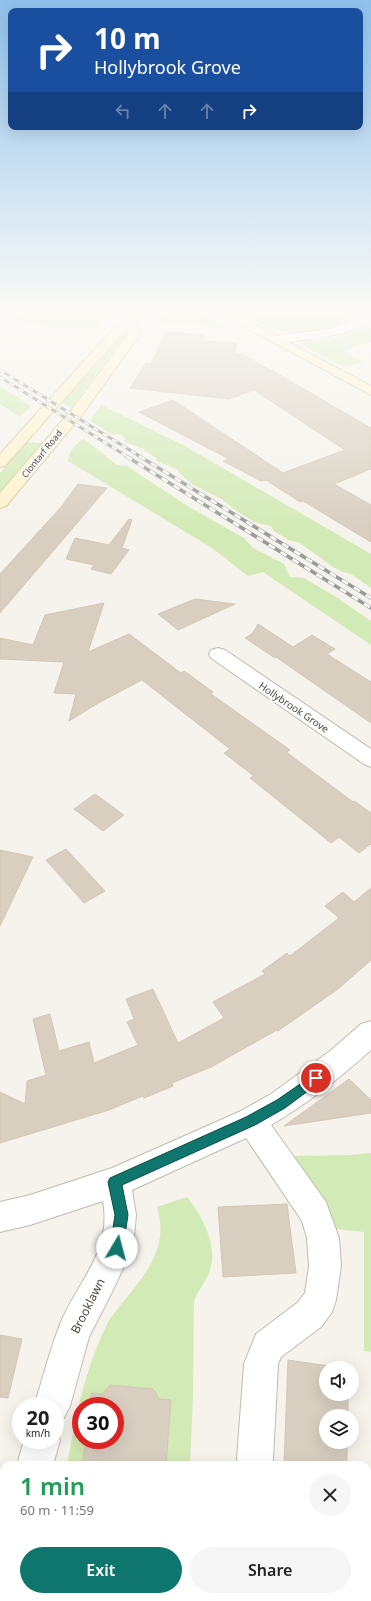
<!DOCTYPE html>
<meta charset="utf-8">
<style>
:root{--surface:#fff;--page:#f6f6f6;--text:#222;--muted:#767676;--accent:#0f766e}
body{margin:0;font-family:"Noto Sans",sans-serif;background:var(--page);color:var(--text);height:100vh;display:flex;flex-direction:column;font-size:15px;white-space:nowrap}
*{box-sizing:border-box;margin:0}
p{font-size:13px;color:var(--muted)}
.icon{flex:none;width:22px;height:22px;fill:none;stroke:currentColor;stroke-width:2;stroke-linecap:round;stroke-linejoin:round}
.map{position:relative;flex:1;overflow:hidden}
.details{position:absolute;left:0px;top:1461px;width:371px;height:140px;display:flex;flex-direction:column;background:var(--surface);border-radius:12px 12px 0 0;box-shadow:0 4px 16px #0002}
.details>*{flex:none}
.top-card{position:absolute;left:8px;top:8px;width:355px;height:122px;border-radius:8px;box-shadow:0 4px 16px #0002;background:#1a4fa0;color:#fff;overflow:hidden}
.tools{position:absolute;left:319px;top:1361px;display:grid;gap:8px}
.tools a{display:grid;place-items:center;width:40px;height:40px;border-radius:50%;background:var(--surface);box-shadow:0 4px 16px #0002;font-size:20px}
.speed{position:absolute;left:12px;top:1397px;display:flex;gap:8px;font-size:20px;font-weight:700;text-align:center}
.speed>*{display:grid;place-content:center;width:52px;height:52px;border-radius:50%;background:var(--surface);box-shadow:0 4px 16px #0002;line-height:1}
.speed small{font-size:10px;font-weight:400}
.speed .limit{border:6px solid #d22;background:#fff;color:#111}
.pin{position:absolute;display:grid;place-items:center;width:34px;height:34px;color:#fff;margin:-17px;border:2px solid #fff;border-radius:50%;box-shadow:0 1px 4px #0007}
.me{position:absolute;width:44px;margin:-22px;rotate:8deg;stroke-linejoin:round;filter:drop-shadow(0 0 3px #0008)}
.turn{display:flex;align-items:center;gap:14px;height:84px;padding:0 20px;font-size:18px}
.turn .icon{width:52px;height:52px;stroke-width:2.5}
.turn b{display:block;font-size:28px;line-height:34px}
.lanes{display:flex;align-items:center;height:38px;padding:0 20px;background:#0003;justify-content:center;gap:20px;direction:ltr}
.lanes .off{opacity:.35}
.round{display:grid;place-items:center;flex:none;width:42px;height:42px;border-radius:21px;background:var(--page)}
.summary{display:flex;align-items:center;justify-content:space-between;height:68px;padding:0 20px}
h1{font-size:24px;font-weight:600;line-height:30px;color:#1e9e55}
.action{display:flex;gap:8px;margin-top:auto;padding:8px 20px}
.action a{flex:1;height:46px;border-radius:24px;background:var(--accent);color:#fff;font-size:16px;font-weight:600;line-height:46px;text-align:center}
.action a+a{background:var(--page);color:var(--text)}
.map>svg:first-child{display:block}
.green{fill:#d2eab5}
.building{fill:#d8cfc1;stroke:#d3c7b4}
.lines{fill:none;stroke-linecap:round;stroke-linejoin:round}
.minor-casing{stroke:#c2bbae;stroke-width:2}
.secondary-casing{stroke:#d6c79b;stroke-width:2}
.minor{fill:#fff;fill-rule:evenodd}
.secondary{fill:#fff3cd;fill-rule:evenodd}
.rail-far1-casing{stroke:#9a9a9a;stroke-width:3}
.rail-casing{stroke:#9a9a9a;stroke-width:3.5}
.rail-far1{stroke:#fff;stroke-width:2;stroke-dasharray:5.5;stroke-linecap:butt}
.rail{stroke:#fff;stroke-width:2.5;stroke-dasharray:7;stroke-linecap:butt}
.route{fill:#0f766e;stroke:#0a4d48}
.labels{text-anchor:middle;stroke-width:3.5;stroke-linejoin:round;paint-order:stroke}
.far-street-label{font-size:9px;fill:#4b4439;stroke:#fff}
.street-label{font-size:10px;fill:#4b4439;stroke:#fff}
.near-street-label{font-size:12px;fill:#4b4439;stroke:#fff}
</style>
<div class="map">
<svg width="371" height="1601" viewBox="0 0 371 1601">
<rect width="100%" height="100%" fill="#f6f3ec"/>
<g class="green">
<polygon points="20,307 114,307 107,311 96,330 27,324 9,315 7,311"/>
<polygon points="165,307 191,307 230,328 157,322"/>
<path d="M232 307H362C345 329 299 337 273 329 259 325 245 314 232 307Z"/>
<polygon points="371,325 371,342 365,342 344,351 347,352 345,354 363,362 344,367 300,344 302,342 335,338"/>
<polygon points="122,335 127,335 105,361 71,408 61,402 92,371"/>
<polygon points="0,386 29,405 31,406 20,417 0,404"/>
<polygon points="101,405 185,446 371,554 371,588 351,574 343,572 333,567 300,543 288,540 274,531 271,526 254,522 235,510 223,500 192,484 181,475 177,469 156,461 156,458 143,449 123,441 126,439 120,434 113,435 90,421"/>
<path d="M84 439 117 465 127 466 189 507 244 538 253 548 284 564 290 577 304 578 336 597 371 621V645L263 572 248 576 212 548 68 461C68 453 77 441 84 439Z"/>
<polygon points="26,442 42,443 0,492 0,473"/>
<polygon points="371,1153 371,1352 364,1351 364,1232 335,1229 315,1188 294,1156 351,1155"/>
<path d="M187 1197C203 1217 219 1247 209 1273 205 1283 198 1290 194 1301L193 1396 190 1465H166L159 1399 110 1385 102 1394 91 1393 90 1406H81V1440H86L82 1465H67C74 1426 82 1383 97 1347 101 1338 105 1327 110 1319 135 1284 172 1255 157 1207Z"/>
</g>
<g class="building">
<polygon points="166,332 204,335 202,341 237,343 234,354 241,354 280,375 371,428 371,469 334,484 371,505 371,542 303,501 300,502 266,480 261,481 223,461 229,459 139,412 173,400 283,473 345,450 254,390 229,399 130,388 146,363 151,364"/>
<polygon points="78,484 107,488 0,613 0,574 62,506"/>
<polygon points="129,519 132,520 122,548 129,550 111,574 91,569 94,565 66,559 75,538 109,545"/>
<polygon points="195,599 235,604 178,630 158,614"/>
<polygon points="104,603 88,652 129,634 181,673 184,671 213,692 211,694 290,750 286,752 353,802 354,801 371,813 371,844 359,853 339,837 331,843 250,778 254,776 224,753 230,749 142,680 100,702 69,721 76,694 54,693 64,662 0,659 0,638 33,645 45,615"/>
<polygon points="258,624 293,647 312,635 335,649 327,654 371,682 371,723 276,657 275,658 245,638 252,634"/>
<polygon points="95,794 124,815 103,831 74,809"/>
<polygon points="66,849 105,891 84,903 46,860"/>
<polygon points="0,850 33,857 0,926"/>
<polygon points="371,888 371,960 338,989 278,1031 277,1030 211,1067 172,1083 173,1086 144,1098 143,1096 109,1110 0,1143 0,1092 25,1104 27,1081 46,1075 33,1019 50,1014 59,1051 89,1042 94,1063 138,1045 127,1022 134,1019 126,999 153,989 178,1043 224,1018 213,1002 265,974 262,971 287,953 290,956 339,918 325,906 343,892 354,902"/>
<polygon points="349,1079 371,1100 371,1113 284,1126"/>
<polygon points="287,1204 296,1273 223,1277 218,1207"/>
<polygon points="0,1335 22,1339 8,1398 0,1397"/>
<polygon points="288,1360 343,1368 326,1368 326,1394 348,1394 348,1416 326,1416 326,1442 347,1442 347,1465 284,1465"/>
<polygon points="110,1385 153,1389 159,1399 171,1400 166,1465 82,1465 86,1440 115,1440 115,1406 90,1406 91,1393 102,1394"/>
</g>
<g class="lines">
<g class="minor-casing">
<g id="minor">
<path d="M366 307H371C371 310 371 314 371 317 363 336 296 340 277 344L273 343 271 340 273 337C305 329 343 336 366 307Z"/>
<polygon points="218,648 225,650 371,749 371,767 364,764 211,658 209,654 211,650"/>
<path d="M371 1021V1050C340 1078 307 1104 271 1125L326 1202 339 1238 341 1266 336 1300 332 1312 321 1327 281 1357 278 1364 273 1459 271 1465H239L237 1459 244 1364 256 1334 297 1303 305 1293 309 1266 307 1238 302 1221 246 1138 132 1190 136 1215 133 1248 110 1296 89 1337 70 1406 64 1418 55 1422V1406H34C43 1378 50 1349 61 1322 79 1279 112 1252 103 1201L30 1225 0 1232V1202L30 1195 112 1168 241 1111 271 1094 330 1051 361 1024Z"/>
<polygon points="55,1428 60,1440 53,1465 17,1465 24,1440 55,1440"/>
<polygon points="4,1578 4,1597 25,1597 24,1601 0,1601 0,1580"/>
</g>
</g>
<g class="secondary-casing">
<g id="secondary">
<polygon points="135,307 146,307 135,326 141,333 82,415 6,506 0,508 0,493 72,409 129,333 127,332 120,336 5,466 0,467 0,454 112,330 125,325"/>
<polygon points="208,307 222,307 371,386 371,395"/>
</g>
</g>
<use href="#minor" class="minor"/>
<use href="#secondary" class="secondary"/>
<g class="rail-far1-casing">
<g id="rail-far1">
<polyline points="0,370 141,457"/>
<polyline points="0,377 128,457"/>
</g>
</g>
<g class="rail-casing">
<g id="rail">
<polyline points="126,456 371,608"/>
<polyline points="139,456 371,598"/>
</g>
</g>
<use href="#rail-far1" class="rail-far1"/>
<use href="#rail" class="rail"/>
</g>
<linearGradient id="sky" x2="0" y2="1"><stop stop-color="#8fc1ec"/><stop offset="0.58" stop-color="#fbfaf6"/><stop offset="1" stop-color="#fbfaf6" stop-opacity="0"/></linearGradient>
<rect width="371" height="532" fill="url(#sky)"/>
<polygon class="route" points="316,1073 320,1074 322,1078 320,1082 285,1108 255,1125 122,1185 128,1215 123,1248 121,1252 117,1254 112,1252 110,1248 115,1215 108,1182 110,1178 246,1117 277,1100"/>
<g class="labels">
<g class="far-street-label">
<text transform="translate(42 454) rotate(-51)" y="3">Clontarf Road</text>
</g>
<g class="street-label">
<text transform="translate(294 707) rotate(34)" y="4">Hollybrook Grove</text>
</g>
<g class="near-street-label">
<text transform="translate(88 1306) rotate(-63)" y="4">Brooklawn</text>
</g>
</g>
</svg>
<div class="tools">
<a><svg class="icon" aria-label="sound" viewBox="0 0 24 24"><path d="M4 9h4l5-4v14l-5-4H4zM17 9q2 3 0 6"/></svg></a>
<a><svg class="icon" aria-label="layers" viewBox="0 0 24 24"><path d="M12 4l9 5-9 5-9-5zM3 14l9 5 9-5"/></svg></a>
</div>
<div class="speed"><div>20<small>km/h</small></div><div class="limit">30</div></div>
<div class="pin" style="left:316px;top:1078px;background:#d93025"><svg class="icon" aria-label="arrive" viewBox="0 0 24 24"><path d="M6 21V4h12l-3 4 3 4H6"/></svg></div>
<svg class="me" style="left:117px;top:1248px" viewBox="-20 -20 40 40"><circle r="19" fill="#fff"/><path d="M0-13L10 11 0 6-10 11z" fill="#0f766e"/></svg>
<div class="top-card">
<div class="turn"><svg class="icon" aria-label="right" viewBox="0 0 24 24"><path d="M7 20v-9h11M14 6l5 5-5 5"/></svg><div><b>10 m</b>Hollybrook Grove</div></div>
<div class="lanes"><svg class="icon off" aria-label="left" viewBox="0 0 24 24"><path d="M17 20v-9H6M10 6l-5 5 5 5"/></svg><svg class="icon off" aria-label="ahead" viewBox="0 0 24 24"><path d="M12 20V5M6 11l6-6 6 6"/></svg><svg class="icon off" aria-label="ahead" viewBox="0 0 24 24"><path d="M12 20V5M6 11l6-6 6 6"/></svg><svg class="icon" aria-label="right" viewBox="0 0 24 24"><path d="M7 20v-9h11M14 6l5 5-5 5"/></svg></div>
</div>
<section class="details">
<div class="summary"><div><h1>1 min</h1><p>60 m · 11:59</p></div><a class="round"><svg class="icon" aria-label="close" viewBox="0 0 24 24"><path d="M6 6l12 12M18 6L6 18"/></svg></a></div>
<div class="action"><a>Exit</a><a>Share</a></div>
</section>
</div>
